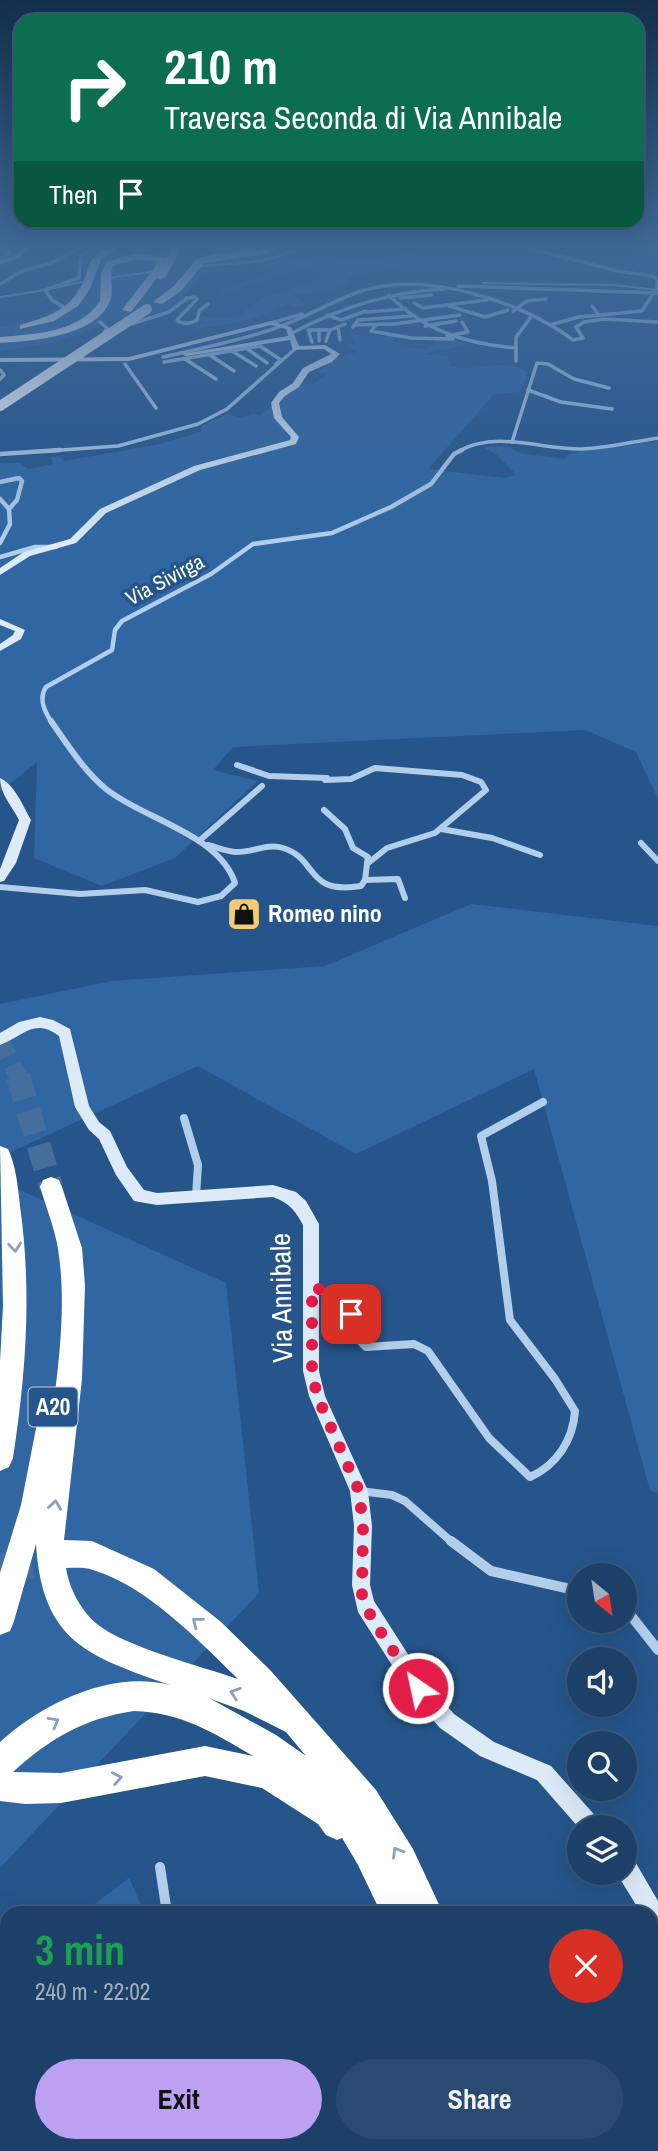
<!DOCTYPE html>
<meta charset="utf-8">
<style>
:root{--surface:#1c4068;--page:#294b71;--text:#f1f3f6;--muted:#a0afc0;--line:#3a597c;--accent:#bca0f2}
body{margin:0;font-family:"Archivo Narrow",sans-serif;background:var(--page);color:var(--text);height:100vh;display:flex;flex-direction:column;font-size:26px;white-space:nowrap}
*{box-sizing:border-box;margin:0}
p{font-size:23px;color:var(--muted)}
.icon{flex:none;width:38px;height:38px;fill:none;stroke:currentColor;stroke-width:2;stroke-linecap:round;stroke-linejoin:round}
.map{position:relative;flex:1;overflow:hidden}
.panel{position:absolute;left:0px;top:1906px;width:658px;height:247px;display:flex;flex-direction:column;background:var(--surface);border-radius:21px 21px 0 0;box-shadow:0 7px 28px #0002,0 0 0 2px var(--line)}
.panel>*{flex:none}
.banner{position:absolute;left:14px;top:14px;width:630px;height:214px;border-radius:21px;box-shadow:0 7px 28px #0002,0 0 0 2px var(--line);background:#0b6e4f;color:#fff;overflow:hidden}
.needle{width:46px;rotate:150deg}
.tools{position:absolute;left:567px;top:1563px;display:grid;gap:14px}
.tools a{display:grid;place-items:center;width:70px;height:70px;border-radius:50%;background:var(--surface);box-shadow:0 7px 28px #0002,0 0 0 2px var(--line);font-size:35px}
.pin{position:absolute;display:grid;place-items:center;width:60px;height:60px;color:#fff;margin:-30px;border-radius:14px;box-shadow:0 4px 10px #0006}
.me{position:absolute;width:77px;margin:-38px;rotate:326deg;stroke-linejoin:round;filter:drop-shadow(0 0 5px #0008)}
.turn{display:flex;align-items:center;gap:24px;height:147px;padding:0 35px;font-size:32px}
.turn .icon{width:91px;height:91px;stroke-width:2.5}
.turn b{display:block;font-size:49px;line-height:60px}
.then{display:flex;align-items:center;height:66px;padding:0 35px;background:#0003;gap:14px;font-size:26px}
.round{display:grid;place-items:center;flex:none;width:74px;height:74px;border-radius:37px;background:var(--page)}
.overview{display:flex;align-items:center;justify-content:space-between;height:119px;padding:0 35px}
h1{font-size:42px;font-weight:700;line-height:52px;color:#1e9e55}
.action{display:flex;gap:14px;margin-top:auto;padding:14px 35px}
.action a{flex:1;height:80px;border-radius:42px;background:var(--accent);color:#111;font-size:28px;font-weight:700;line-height:80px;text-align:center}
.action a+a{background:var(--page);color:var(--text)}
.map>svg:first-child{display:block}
.green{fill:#3067a2}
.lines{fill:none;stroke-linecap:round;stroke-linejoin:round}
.stream{stroke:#a7c9ea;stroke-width:2}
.street-tunnel{stroke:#466e9c;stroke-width:3.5;stroke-dasharray:3.5 2;stroke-linecap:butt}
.highway-tunnel-far2{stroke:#466e9c;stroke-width:18;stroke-dasharray:18 10;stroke-linecap:butt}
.highway-tunnel-far1{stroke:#466e9c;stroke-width:24;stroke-dasharray:24 12;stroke-linecap:butt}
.highway-tunnel{stroke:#466e9c;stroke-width:32;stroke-dasharray:32 16;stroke-linecap:butt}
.street-far4{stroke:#b3ceea;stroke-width:3.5}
.street-far3{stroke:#b3ceea;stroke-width:4.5}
.street-far2{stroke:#b3ceea;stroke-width:6}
.street-far1{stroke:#b3ceea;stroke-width:8}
.street{stroke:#b3ceea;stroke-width:10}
.secondary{fill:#ddeaf8;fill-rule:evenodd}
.highway{fill:#fff;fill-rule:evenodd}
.street-bridge{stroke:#b3ceea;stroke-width:3.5}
.highway-bridge{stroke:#fff;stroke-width:10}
.oneway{stroke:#87a2bf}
.route{stroke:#e11d48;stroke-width:12;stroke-dasharray:0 21.6}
.labels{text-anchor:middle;stroke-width:7;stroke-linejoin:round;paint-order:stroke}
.far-street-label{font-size:21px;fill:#fff;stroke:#25558a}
.shield{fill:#25558a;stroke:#beccdc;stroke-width:2}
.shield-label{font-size:23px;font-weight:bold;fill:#fff}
.poi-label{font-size:24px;font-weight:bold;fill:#fff;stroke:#25558a;text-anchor:start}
.near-street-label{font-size:28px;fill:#fff;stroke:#25558a}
</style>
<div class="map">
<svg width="658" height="2151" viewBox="0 0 658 2151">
<rect width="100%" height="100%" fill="#25558a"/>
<g class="green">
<path d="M111 243H310L290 257 210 266 175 307 166 312 103 322 82 334 50 343 0 352V327C34 321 69 310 84 277 77 255 92 248 111 243Z"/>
<polygon points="411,252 417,255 415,262 347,278 348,285 311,294 293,294 306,304 295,307 288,304 250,320 196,329 196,326 203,322 198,321 201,316 221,318 242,314 262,298 308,284 324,274 303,268 217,295 223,289 278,272 264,265 289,260 325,265"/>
<path d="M350 333 365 336 394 335V343L407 345 410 348 427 349 436 341 454 340 466 345 424 354 447 356 451 366C477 374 503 356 528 372L520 392 494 394 428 469 504 478 517 475 497 455 483 447 507 446 519 453 565 459 571 453 658 441V799L636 752 585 730 233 747 213 770 258 781 175 858 102 886 34 858 37 762 0 792V463H20L29 469 53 464 51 457 59 456 64 461 156 445 201 432 202 426 227 414 242 418 252 414 260 415 304 383 313 384 328 374 317 372 342 356 357 352 345 344 354 343Z"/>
<polygon points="471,904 658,926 658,1494 650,1490 534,1069 356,1154 198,1066 0,1157 0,1004 112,981 325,966"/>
<polygon points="0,1181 226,1283 259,1593 0,1868"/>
<polygon points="129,1878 145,1913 83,1913"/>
</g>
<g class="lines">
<g class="stream">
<path d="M200 266C237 263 275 265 306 243"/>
<polyline points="108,278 151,272"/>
<polyline points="482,283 613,285 658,290"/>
<polyline points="54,288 86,281"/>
<polyline points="0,297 46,290"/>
</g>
<polyline class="street-tunnel" points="65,308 100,322"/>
<polyline class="highway-tunnel-far2" points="0,1040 19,1078"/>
<polyline class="highway-tunnel-far1" points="18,1076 51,1187"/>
<polyline class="highway-tunnel" points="0,1571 59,1554"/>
<g class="street-far4">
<polyline points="509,243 617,271 652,276 657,279 657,287"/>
<polyline points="0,247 10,252 0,259"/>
<polyline points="0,284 22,271 51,263 88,244"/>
<polyline points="458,286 658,293"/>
<path d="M389 295C425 331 464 343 514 348"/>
<polyline points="400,298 432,295"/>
<polyline points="414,303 423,308 487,300"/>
<polyline points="449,306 485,317 508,310"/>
<polyline points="592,306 599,315"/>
<polyline points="64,307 52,300 45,290 79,278 81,256 101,243"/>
<polyline points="513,311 527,301 546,299"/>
<polyline points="367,312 405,309"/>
<polyline points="327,315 341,320 366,311"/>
<polyline points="100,322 107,328 104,333"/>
<polyline points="271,323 302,314"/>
<path d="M131 324 169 312 187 298 195 297 197 299 177 320C183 325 190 324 197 320L199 311 208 304"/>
<polyline points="553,324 579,317 642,311 653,294"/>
<polyline points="354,325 394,324 460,315"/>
<polyline points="376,325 371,331 411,338 453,339"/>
<polyline points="425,326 456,321"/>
<polyline points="338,327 340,340"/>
<polyline points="353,327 358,320 411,316"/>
<polyline points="308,330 311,330 309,333 312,342"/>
<polyline points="311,330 330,330 345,324"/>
<polyline points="319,330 319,341"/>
<path d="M292 333C341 307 389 292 444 289"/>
<polyline points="447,336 468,332 462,322"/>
<polyline points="326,341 330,330"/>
<polyline points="246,348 267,363"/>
<polyline points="232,351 256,366"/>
<polyline points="210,355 234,371"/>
<path d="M163 357C198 349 233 342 267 331 298 322 326 304 356 293 421 269 520 300 573 340L583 338 576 327 584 322 604 319 658 322"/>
<polyline points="185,359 216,379"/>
<polyline points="516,361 516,337 531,317"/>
<polyline points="164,362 260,346 281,360 276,364"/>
<polyline points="125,364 156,408"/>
<polyline points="0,370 4,375 0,379"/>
<polyline points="528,390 561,402 612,409"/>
<polyline points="512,442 537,363 548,364 574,379 609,388"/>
<polyline points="47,451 118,446 198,424 227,409 296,348"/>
<path d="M459 451C497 430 542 450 582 449 607 448 633 442 658 438"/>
</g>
<g class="street-far3">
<polyline points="0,454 60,450"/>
<polyline points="0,482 19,478 22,481 17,500 9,509 10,524 0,543"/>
<polyline points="0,499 9,509"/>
<polyline points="0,557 35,547 56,547"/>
<path d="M52 723C45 712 38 699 46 687L112 650 115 630 122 621 211 574 253 544 332 533 391 507 431 484 454 454 462 450"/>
</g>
<g class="street-far2">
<polyline points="237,765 269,776 327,778"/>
<polyline points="324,810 345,829 353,848 368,857 367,863"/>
<polyline points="441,829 492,838 540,855"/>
<polyline points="199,841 262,786"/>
<polyline points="641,843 658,861"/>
<path d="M208 845C216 847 226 851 235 852 251 853 267 843 283 848 319 859 304 895 361 886L365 880 367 864 387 848 435 833 486 790 481 782 462 775 375 768 351 779 325 780"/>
<polyline points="365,880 398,879 405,898"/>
<path d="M0 887 80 894 145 890 198 902 221 896 235 883C219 834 143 819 106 789 84 771 67 744 51 721"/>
</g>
<g class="street-far1">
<polyline points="184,1118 198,1165 196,1196"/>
<path d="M312 1288C365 1303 337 1320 366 1347L414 1344 428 1351 489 1438 530 1477C557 1465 573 1440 575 1411L555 1379 510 1320 492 1181 481 1136 543 1102"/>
<polyline points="360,1491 392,1495 405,1501 453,1543"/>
</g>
<g class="street">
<polyline points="451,1541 491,1571 579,1591"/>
<polyline points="625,1608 658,1650"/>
<polyline points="160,1867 167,1913"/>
<polyline points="394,2146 395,2151"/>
<polyline points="519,2146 521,2151"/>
<polyline points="531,2146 531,2151"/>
<polyline points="170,2151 196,2146"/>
</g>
<g class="secondary">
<polygon points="29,243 36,243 19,257 0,265 0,261 15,255"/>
<polygon points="271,321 291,327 299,346 325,345 340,354 332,362 309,372 299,387 285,396 279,403 282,417 299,437 296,444 200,470 106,513 76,543 30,556 0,575 0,568 24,552 70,539 100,509 194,466 290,440 291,437 274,418 271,403 279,392 293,383 303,368 331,354 324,349 293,350 290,340 186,356 182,354 288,336 286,329 271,325 129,361 0,362 0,358 129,357"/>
<polygon points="0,619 25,630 21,639 0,651 0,644 13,635 15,631 0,625"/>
<path d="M0 778C15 785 23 806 31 820L16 863 4 881 0 882V869L19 820C12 806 0 794 0 778Z"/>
<path d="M40 1017 53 1020 70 1029 89 1106 99 1122 110 1131 127 1167 144 1190 157 1193 273 1185 296 1192 306 1201 319 1224V1371L325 1396 368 1491 372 1526 370 1585 374 1601 425 1681 454 1714 494 1742 551 1766 599 1820 602 1827 579 1828 537 1780 480 1756 440 1728 411 1695 358 1612 352 1585 354 1526 350 1491 309 1396 303 1371V1225C295 1210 289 1203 273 1197L157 1205 134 1201 116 1175 99 1139 89 1130 75 1107 59 1036C34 1017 22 1037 0 1045V1033L19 1022Z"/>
<polygon points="625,1855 633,1858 658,1901 658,1935 651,1932 651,1913 641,1913 617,1874 625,1872"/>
</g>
<g class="highway">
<path d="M115 243H127L101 259 90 289 78 306 54 321 20 329V325C41 319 65 312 77 293 96 265 77 264 115 243Z"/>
<path d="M173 243H183L166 277 161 280 157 278 131 312 122 310 155 267 157 261 136 259 113 266C108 277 114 287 111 298 100 336 33 341 0 343V337C34 334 79 333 100 301L101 273 106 262 136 253 166 258Z"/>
<polygon points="272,243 283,243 267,254 204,263 181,291 162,304 153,302 174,286 197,259 214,254 261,250"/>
<path d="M0 1146 8 1149C16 1165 18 1188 20 1206 32 1291 26 1374 13 1458L9 1467 0 1471V1362L3 1306Z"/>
<path d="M51 1177 59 1180 62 1187 82 1248 85 1286 82 1379 64 1540 92 1541 154 1569 221 1622 271 1671 376 1790 413 1849 443 1913H381L358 1865 342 1838 337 1840 326 1835 318 1824 262 1788 205 1776 61 1803 25 1804 0 1801V1742C43 1703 111 1670 170 1685 88 1656 42 1642 36 1544L14 1621 10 1631 0 1635V1573L21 1505 39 1413 43 1404 54 1401C60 1353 66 1298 58 1249 55 1229 46 1207 40 1187L43 1180ZM66 1568C74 1568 85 1567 93 1570 147 1586 198 1640 238 1679 203 1667 123 1646 97 1624 81 1611 69 1588 66 1568ZM211 1699 244 1711 286 1732 306 1756 276 1735ZM134 1711C183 1713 212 1732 253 1756L205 1746 61 1773 13 1772C49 1739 85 1718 134 1711Z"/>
<polygon points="429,2146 493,2146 494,2151 429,2151"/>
</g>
<polyline class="street-bridge" points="653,294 657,287"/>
<polyline class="highway-bridge" points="0,406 147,309"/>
</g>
<defs><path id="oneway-chevron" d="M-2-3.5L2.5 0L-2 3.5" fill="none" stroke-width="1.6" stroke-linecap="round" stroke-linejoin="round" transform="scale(1.75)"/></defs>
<g class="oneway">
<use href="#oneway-chevron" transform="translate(15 1247) rotate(84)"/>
<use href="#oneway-chevron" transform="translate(55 1505) rotate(-82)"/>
<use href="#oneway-chevron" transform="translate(197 1622) rotate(-142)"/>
<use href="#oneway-chevron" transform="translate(235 1693) rotate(-161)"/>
<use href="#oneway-chevron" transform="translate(54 1722) rotate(-29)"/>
<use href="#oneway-chevron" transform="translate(117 1778) rotate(-11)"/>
<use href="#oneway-chevron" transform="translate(397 1852) rotate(-121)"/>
</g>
<linearGradient id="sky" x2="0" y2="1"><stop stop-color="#142f4c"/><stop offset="0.45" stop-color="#406898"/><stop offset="1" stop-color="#406898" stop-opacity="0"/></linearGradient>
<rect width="658" height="544" fill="url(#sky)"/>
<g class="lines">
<polyline class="route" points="351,1314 337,1294 312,1287 312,1371 317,1396 359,1491 363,1526 362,1595 372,1619 418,1688"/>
</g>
<defs>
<g id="shop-square" transform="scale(1.75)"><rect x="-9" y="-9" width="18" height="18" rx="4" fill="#f3cb77" stroke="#25558a"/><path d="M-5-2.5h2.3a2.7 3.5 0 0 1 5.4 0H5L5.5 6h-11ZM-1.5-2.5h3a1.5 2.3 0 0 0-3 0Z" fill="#111"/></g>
</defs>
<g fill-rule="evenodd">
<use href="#shop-square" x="244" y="914"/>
</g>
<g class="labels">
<g class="far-street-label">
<text transform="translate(165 580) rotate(-28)" y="7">Via Sivirga</text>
</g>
<rect class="shield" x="28.5" y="1387.5" width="49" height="39" rx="5"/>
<g class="shield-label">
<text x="53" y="1415">A20</text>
</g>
<g class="poi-label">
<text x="268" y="922">Romeo nino</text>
</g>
<g class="near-street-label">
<text transform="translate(281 1298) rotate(-91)" y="10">Via Annibale</text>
</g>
</g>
</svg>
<div class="tools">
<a><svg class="needle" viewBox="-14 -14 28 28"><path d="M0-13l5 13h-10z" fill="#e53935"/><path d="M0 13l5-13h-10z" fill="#a0afc0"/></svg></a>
<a><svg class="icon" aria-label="sound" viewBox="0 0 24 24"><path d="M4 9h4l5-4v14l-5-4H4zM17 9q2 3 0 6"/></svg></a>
<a><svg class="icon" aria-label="search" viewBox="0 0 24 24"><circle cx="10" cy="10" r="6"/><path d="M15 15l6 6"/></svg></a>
<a><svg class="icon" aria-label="layers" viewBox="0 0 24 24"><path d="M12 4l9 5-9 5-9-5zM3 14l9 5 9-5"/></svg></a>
</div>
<div class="pin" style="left:351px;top:1314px;background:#d93025"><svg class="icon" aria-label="arrive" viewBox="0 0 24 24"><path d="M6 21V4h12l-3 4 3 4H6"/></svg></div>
<svg class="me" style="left:418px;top:1688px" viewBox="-20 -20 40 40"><circle r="17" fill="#e11d48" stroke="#fff" stroke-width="3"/><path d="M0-11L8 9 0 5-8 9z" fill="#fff"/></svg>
<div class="banner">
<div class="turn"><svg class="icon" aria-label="right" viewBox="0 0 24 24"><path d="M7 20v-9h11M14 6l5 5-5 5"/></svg><div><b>210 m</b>Traversa Seconda di Via Annibale</div></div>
<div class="then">Then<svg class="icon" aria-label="arrive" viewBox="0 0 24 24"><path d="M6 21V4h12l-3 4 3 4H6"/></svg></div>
</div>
<section class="panel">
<div class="overview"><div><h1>3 min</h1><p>240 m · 22:02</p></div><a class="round" style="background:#d93025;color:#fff"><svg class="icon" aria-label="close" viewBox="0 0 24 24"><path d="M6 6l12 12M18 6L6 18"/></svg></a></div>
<div class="action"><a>Exit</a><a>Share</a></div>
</section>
</div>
